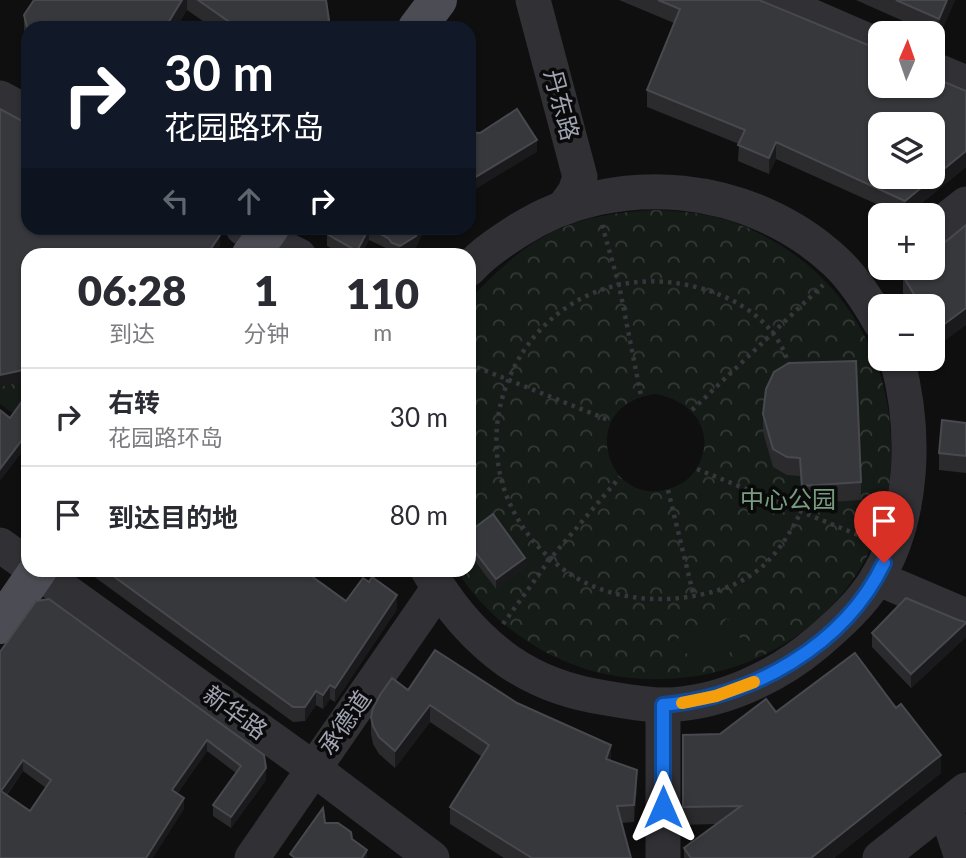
<!DOCTYPE html>
<html lang="zh">
<meta charset="utf-8">
<style>
:root{--surface:#fff;--page:#f2f2f3;--text:#2b2b33;--muted:#7c7c81;--line:#e1e1e2}
body{margin:0;font-family:Lato,"Noto Sans SC",sans-serif;background:var(--page);color:var(--text);height:100vh;display:flex;flex-direction:column;font-size:26px;white-space:nowrap}
*{box-sizing:border-box;margin:0}
p{font-size:23px;color:var(--muted)}
.icon{flex:none;width:38px;height:38px;fill:none;stroke:currentColor;stroke-width:2;stroke-linecap:round;stroke-linejoin:round}
.map{position:relative;flex:1;overflow:hidden}
.details{position:absolute;left:21px;top:248px;width:455px;height:329px;display:flex;flex-direction:column;background:var(--surface);border-radius:21px;box-shadow:0 2px 5px #0004}
.details>*{flex:none}
.hud{position:absolute;left:21px;top:21px;width:455px;height:214px;border-radius:21px;box-shadow:0 2px 5px #0004;background:#111827;color:#fff;overflow:hidden}
.needle{width:46px;rotate:2deg}
.buttons{position:absolute;left:868px;top:21px;display:grid;gap:14px}
.buttons a{display:grid;place-items:center;width:77px;height:77px;border-radius:14px;background:var(--surface);box-shadow:0 2px 5px #0004;font-size:35px}
.pin{position:absolute;display:grid;place-items:center;width:60px;height:60px;color:#fff;margin:-72px -30px;border-radius:50% 50% 50% 0;rotate:-45deg;box-shadow:0 0 7px #0007}
.pin .icon{rotate:45deg}
.me{position:absolute;width:77px;margin:-38px;rotate:0deg;stroke-linejoin:round;filter:drop-shadow(0 0 5px #0008)}
.turn{display:flex;align-items:center;gap:24px;height:147px;padding:0 28px;font-size:32px}
.turn .icon{width:91px;height:91px;stroke-width:2.5}
.turn b{display:block;font-size:49px;line-height:60px}
.lanes{display:flex;align-items:center;height:66px;padding:0 28px;background:#0003;justify-content:center;gap:35px;direction:ltr}
.lanes .off{opacity:.35}
.eta{display:flex;justify-content:space-evenly;align-items:center;height:119px;text-align:center}
.eta b{font-size:42px;font-weight:800;line-height:49px}
ul{padding:0;list-style:none}
li{display:flex;align-items:center;gap:21px;height:98px;padding:0 28px;border-top:2px solid var(--line)}
li div{flex:1}
li b{display:block;font-size:26px}
li em{font-style:normal}
.map>svg:first-child{display:block}
.park{fill:url(#park-crowns);fill-rule:evenodd}
.garden{fill:#151b17}
.lines{fill:none;stroke-linecap:round;stroke-linejoin:round}
.path{stroke:#36373c;stroke-width:4.5;stroke-dasharray:3.5 5;stroke-linecap:butt}
.minor{stroke:#303035;stroke-width:35}
.major{stroke:#4c4d54;stroke-width:38}
.wall{fill:#2b2b2e;fill-rule:evenodd}
.shaded-wall{fill:#1a1a1c}
.building{fill:#37383c;stroke:#48494e;stroke-width:2;fill-rule:evenodd}
.route-casing{stroke:#114b97;stroke-width:18}
.route{stroke:#1a73e8;stroke-width:12}
.slow{stroke:#f59e0b;stroke-width:12}
.labels{text-anchor:middle;stroke-width:7;stroke-linejoin:round;paint-order:stroke}
.street-label{font-size:24px;fill:#a0a3b1;stroke:#0a0a0b}
.park-label{font-size:24px;fill:#779c7f;stroke:#0a0a0b}
</style>
<div class="map">
<svg width="966" height="858" viewBox="0 0 966 858">
<defs>
<pattern id="park-crowns" width="20" height="18" patternUnits="userSpaceOnUse" patternTransform="scale(1.75)"><rect width="20" height="18" fill="#151b17"/><path d="M2 6a3 3 0 1 1 6 0M12 15a3 3 0 1 1 6 0" fill="none" stroke="#343936"/></pattern>
</defs>
<rect width="100%" height="100%" fill="#0f0f10"/>
<g class="park">
<path d="M655 210C687 211 719 215 748 228 841 269 894 356 891 456 891 473 890 492 886 508 855 623 747 689 631 678 561 672 494 629 457 571L469 570V300C496 272 527 241 564 227 593 215 625 212 655 210ZM654 394C685 398 713 423 702 457 697 471 688 482 674 487 609 514 572 407 654 394Z"/>
<polygon points="0,304 28,312 28,424 0,404"/>
</g>
<path class="garden" d="M726 619 736 621 741 643C720 664 691 673 678 639L685 630C702 637 716 636 726 619Z"/>
<g class="lines">
<g class="path">
<polyline points="602,225 619,285 641,396"/>
<polyline points="469,364 611,421"/>
<path d="M789 366C779 326 742 300 703 289 530 238 421 455 559 566 597 597 652 605 699 595 754 584 776 560 801 512"/>
<polyline points="692,410 823,285"/>
<polyline points="697,469 868,539"/>
<polyline points="668,490 694,597"/>
<polyline points="503,624 550,559 620,477"/>
</g>
<g class="minor">
<polyline points="533,0 580,177 575,192 565,206"/>
<polyline points="774,0 880,46"/>
<polyline points="933,69 966,83"/>
<polyline points="0,98 28,113"/>
<polyline points="243,228 299,256"/>
<polyline points="933,230 966,204"/>
<path d="M469 269C483 253 502 241 519 230 617 168 752 183 836 262 854 279 868 301 880 322"/>
<polyline points="0,545 28,565"/>
<polyline points="36,570 314,769 432,858"/>
<path d="M428 570C448 605 476 638 508 661 537 681 571 693 606 698 625 701 645 705 664 705 720 704 777 677 818 642 840 623 861 604 876 580 915 516 916 429 897 359"/>
<polyline points="877,578 966,616"/>
<polyline points="945,807 962,858"/>
<polyline points="252,858 438,589"/>
<polyline points="663,858 663,705"/>
<polyline points="880,858 966,790"/>
</g>
<g class="major">
<polyline points="417,28 438,0"/>
<polyline points="250,256 270,228"/>
<polyline points="0,625 38,570"/>
</g>
</g>
<g class="wall">
<polygon points="34,0 326,0 329,28 213,28 187,10 176,28 28,28 28,49 24,33 24,15"/>
<polygon points="619,0 759,0 880,86 966,91 966,167 907,215 901,215 776,159 769,174 738,161 739,144 647,107 647,90 674,23"/>
<polygon points="856,0 955,0 939,37 933,34 933,33 930,33"/>
<polygon points="966,225 935,348 933,344 933,306 910,306 903,293 903,276"/>
<polygon points="330,228 425,228 416,247 403,256 392,255 388,249 369,240 360,256 345,256 327,246 327,234"/>
<polygon points="763,414 861,482 861,500 802,504 800,476 787,475 773,467 763,432"/>
<polygon points="966,423 966,473 939,470 939,453"/>
<polygon points="469,532 525,567 496,589 469,553"/>
<polygon points="85,570 303,570 346,601 397,609 335,702 330,699 323,709 316,705 305,721 293,722"/>
<path d="M36 601 266 780 231 828 213 816V805L236 773 207 751 177 794 184 809 0 858V652ZM23 771 46 788 30 811 7 795Z"/>
<polygon points="958,620 966,622 966,637 911,688 872,647 872,633"/>
<polygon points="408,690 517,703 611,761 637,787 634,822 621,823 631,858 504,858 450,824 450,807 482,757 430,722 395,768 379,754 373,744 371,734 371,717"/>
<polygon points="776,712 941,773 834,858 684,858 684,848 716,824 683,825 683,735 720,734"/>
</g>
<g class="shaded-wall">
<polygon points="182,0 187,0 187,10 176,28 165,28"/>
<polygon points="947,0 955,0 939,37 939,19"/>
<polygon points="329,20 329,28 324,28"/>
<polygon points="537,140 537,152 469,193 469,181"/>
<polygon points="776,142 776,159 769,174 769,158"/>
<polygon points="966,151 966,167 907,215 905,215 905,201"/>
<polygon points="369,228 369,240 360,256 357,256 357,251"/>
<polygon points="420,228 425,228 416,247 403,256 400,256 400,246"/>
<polygon points="220,235 220,247 215,256 206,256"/>
<polygon points="966,308 966,325 935,348 935,331"/>
<polygon points="28,369 28,381 0,387 0,375"/>
<polygon points="28,432 28,444 0,481 0,469"/>
<polygon points="525,558 525,567 496,589 496,579"/>
<polygon points="397,595 397,609 335,702 335,688"/>
<polygon points="966,623 966,637 911,688 911,674"/>
<polygon points="330,685 330,699 323,709 323,695"/>
<polygon points="316,691 316,705 305,721 305,707"/>
<polygon points="430,705 430,722 395,768 395,751"/>
<polygon points="207,740 207,751 172,801 172,790"/>
<polygon points="611,745 611,763 606,759"/>
<polygon points="941,755 941,773 834,858 811,858"/>
<polygon points="23,760 23,771 1,802 1,791"/>
<polygon points="266,768 266,780 231,828 231,817"/>
<polygon points="637,770 637,787 634,822 634,805"/>
<polygon points="184,798 184,809 153,858 146,858"/>
<polygon points="367,850 367,858 362,858"/>
</g>
<g class="building">
<polygon points="34,0 182,0 165,28 28,28 28,31 24,15"/>
<polygon points="198,0 326,0 329,20 324,28 238,28"/>
<path d="M658 0H759L880 50V86H933V77L966 91V151L905 201 776 142 769 158 738 145 745 130 647 90 680 9ZM880 124H933V177H880Z"/>
<polygon points="896,0 947,0 939,19"/>
<polygon points="0,109 28,124 28,228 218,228 220,235 206,256 152,256 150,254 149,256 28,256 28,369 0,375"/>
<polygon points="517,109 537,140 469,181 469,132 480,133"/>
<polygon points="966,225 966,308 935,331 933,326 933,306 921,306 903,276 913,268 933,268 933,252"/>
<polygon points="330,228 420,228 416,236 400,246 392,243 388,238 369,228 357,251 327,234"/>
<polygon points="856,361 861,482 802,486 800,458 787,457 773,449 763,414 766,389 774,372 789,363"/>
<polygon points="28,393 28,432 0,469 0,410 10,418"/>
<polygon points="942,420 966,423 966,456 939,453"/>
<polygon points="493,514 525,558 496,579 469,544 469,532"/>
<polygon points="105,570 303,570 346,601 363,578 369,582 372,577 397,595 335,688 330,685 323,695 316,691 305,707 293,707"/>
<polygon points="906,598 958,620 966,622 966,623 911,674 872,633"/>
<path d="M49 599 264 755 266 768 231 817 213 805 241 766 207 740 172 790 184 798 146 858H0V652L36 601ZM23 760 51 780 30 811 1 791Z"/>
<polygon points="435,650 517,703 611,745 606,759 637,770 634,805 617,806 631,858 532,858 450,807 489,745 430,705 395,751 379,737 373,726 371,717 373,708 380,695 392,678 408,690"/>
<polygon points="855,653 896,708 901,704 941,755 811,858 691,858 684,848 741,806 683,807 683,735 720,734 766,699 776,712"/>
<polygon points="323,808 325,823 338,823 351,832 352,839 367,850 362,858 295,858 290,854"/>
</g>
<g class="lines">
<g class="route-casing">
<path id="route" d="M663 807V705C752 697 844 646 884 563"/>
</g>
<use href="#route" class="route"/>
<polyline class="slow" points="682,703 716,696 754,682"/>
</g>
<g class="labels">
<g class="street-label">
<text transform="translate(561 105) rotate(75)" y="8">丹东路</text>
<text transform="translate(235 713) rotate(36)" y="8">新华路</text>
<text transform="translate(345 723) rotate(-55)" y="8">承德道</text>
</g>
<g class="park-label">
<text x="788" y="508">中心公园</text>
</g>
</g>
</svg>
<div class="buttons">
<a><svg class="needle" viewBox="-14 -14 28 28"><path d="M0-13l5 13h-10z" fill="#e53935"/><path d="M0 13l5-13h-10z" fill="#7c7c81"/></svg></a>
<a><svg class="icon" aria-label="layers" viewBox="0 0 24 24"><path d="M12 4l9 5-9 5-9-5zM3 14l9 5 9-5"/></svg></a>
<a>+</a>
<a>−</a>
</div>
<div class="pin" style="left:884px;top:563px;background:#d93025"><svg class="icon" aria-label="arrive" viewBox="0 0 24 24"><path d="M6 21V4h12l-3 4 3 4H6"/></svg></div>
<svg class="me" style="left:663px;top:807px" viewBox="-20 -20 40 40"><path d="M0-17L14 15 0 8-14 15z" fill="#1a73e8" stroke="#fff" stroke-width="4"/></svg>
<div class="hud">
<div class="turn"><svg class="icon" aria-label="right" viewBox="0 0 24 24"><path d="M7 20v-9h11M14 6l5 5-5 5"/></svg><div><b>30 m</b>花园路环岛</div></div>
<div class="lanes"><svg class="icon off" aria-label="left" viewBox="0 0 24 24"><path d="M17 20v-9H6M10 6l-5 5 5 5"/></svg><svg class="icon off" aria-label="ahead" viewBox="0 0 24 24"><path d="M12 20V5M6 11l6-6 6 6"/></svg><svg class="icon" aria-label="right" viewBox="0 0 24 24"><path d="M7 20v-9h11M14 6l5 5-5 5"/></svg></div>
</div>
<section class="details">
<div class="eta">
<div><b>06:28</b><p>到达</p></div>
<div><b>1</b><p>分钟</p></div>
<div><b>110</b><p>m</p></div>
</div>
<ul>
<li><svg class="icon" aria-label="right" viewBox="0 0 24 24"><path d="M7 20v-9h11M14 6l5 5-5 5"/></svg><div><b>右转</b><p>花园路环岛</p></div><em>30 m</em></li>
<li><svg class="icon" aria-label="arrive" viewBox="0 0 24 24"><path d="M6 21V4h12l-3 4 3 4H6"/></svg><div><b>到达目的地</b></div><em>80 m</em></li>
</ul>
</section>
</div>
